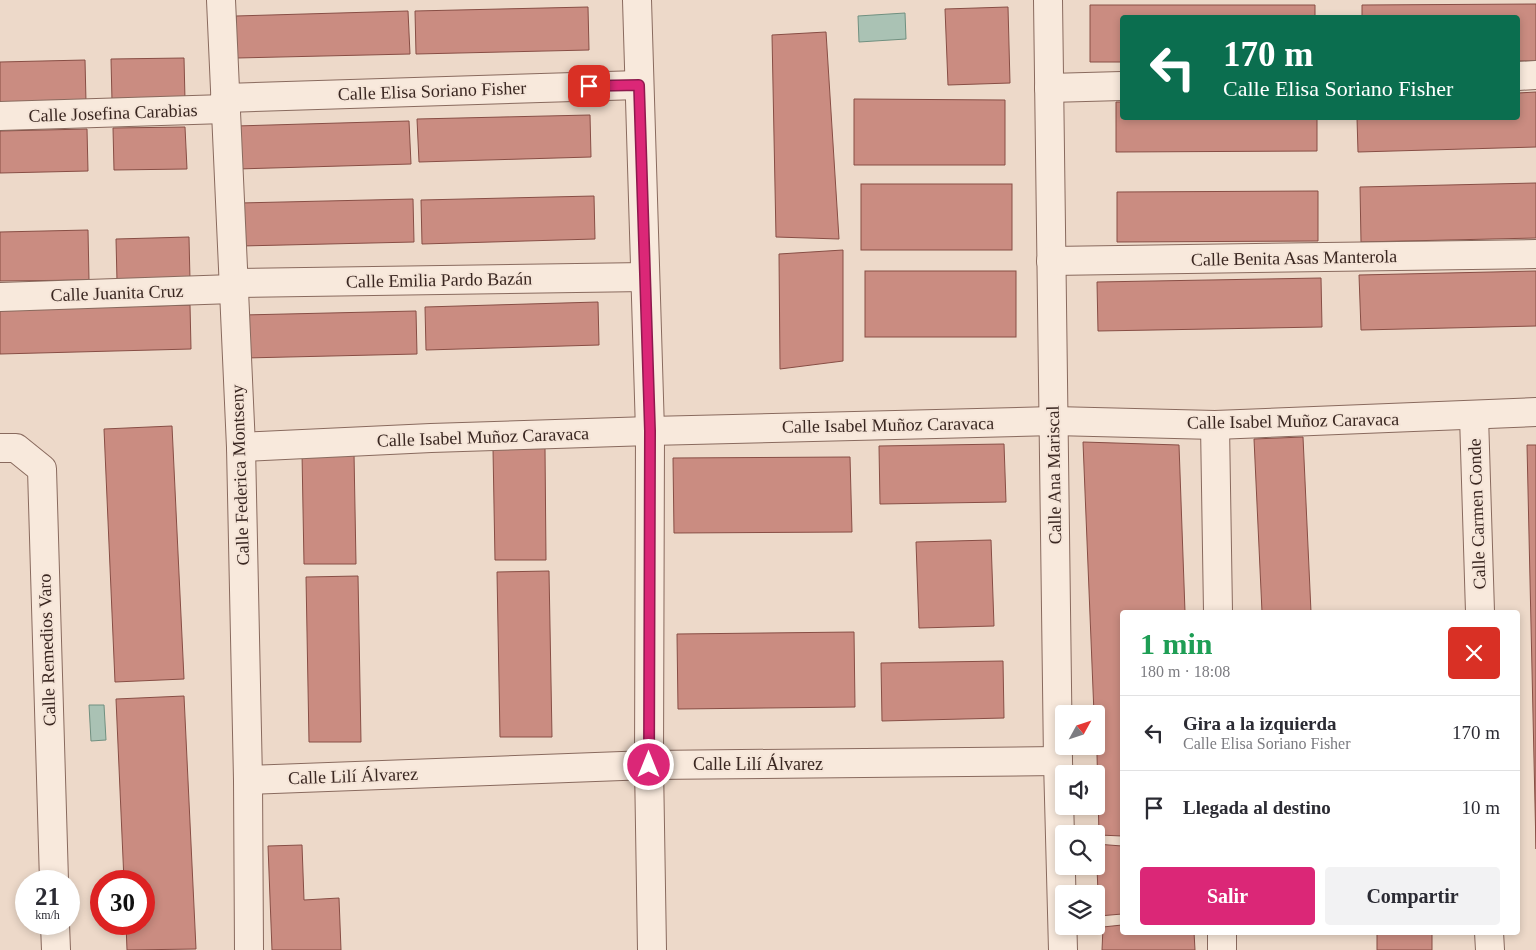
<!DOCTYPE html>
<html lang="es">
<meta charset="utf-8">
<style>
:root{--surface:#fff;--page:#f2f2f3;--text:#2b2b33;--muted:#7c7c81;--line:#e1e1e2;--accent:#db2777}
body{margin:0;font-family:Georgia,serif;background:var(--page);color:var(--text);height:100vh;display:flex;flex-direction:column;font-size:19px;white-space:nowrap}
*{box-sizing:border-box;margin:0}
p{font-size:16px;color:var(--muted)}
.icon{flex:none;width:28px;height:28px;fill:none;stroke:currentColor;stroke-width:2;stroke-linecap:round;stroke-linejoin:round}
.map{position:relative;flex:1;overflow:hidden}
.panel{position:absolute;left:1120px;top:610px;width:400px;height:325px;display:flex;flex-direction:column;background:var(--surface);border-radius:5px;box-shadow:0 2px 8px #0003}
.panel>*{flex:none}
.top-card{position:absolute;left:1120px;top:15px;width:400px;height:105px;border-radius:5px;box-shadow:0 2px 8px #0003;background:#0b6e4f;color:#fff;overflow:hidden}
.needle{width:32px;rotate:50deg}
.buttons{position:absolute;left:1055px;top:705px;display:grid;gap:10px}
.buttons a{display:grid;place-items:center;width:50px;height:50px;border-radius:5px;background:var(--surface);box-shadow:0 2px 8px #0003;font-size:25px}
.speed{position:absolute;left:15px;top:870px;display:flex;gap:10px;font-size:25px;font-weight:700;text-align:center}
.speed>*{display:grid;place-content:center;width:65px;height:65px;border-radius:50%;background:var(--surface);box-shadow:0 2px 8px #0003;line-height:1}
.speed small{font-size:12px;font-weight:400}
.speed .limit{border:8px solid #d22;background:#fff;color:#111}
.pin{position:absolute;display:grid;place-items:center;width:42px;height:42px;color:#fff;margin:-21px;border-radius:10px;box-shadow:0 2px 8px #0006}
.me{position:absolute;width:55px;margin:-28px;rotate:0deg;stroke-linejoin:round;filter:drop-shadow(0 0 4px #0008)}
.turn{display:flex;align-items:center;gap:18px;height:105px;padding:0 20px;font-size:22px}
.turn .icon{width:65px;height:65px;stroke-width:2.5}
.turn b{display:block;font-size:35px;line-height:42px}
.round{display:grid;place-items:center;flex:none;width:52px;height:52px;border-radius:5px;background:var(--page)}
.head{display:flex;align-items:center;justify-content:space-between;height:85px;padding:0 20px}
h1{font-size:30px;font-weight:800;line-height:38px;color:#1e9e55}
.button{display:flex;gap:10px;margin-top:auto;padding:10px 20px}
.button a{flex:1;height:58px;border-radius:5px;background:var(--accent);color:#fff;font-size:20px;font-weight:800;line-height:58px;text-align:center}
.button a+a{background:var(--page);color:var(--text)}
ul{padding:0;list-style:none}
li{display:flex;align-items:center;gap:15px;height:75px;padding:0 20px;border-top:1px solid var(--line)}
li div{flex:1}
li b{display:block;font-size:19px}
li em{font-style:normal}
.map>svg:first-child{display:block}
.water{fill:#aac2b4;stroke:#709080}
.building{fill:#ca8c81;stroke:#884e45}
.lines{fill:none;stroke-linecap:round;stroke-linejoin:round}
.minor-casing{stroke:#896a5e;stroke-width:30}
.minor{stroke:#f8e9dc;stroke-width:28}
.route-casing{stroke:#8e194d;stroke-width:12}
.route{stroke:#db2777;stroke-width:9}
.labels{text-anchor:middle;stroke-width:4;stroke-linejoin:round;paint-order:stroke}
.street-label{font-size:18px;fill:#3a2721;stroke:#f5e5d8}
</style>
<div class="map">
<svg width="1536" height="950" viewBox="0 0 1536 950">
<rect width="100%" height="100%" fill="#edd9c9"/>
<g class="water">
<polygon points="905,13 906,39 859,42 858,16"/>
<polygon points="104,705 106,740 91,741 89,705"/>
</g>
<g class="building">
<polygon points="1536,4 1536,61 1518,61 1518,18 1362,18 1362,5"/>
<polygon points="1090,5 1315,5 1315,18 1122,18 1122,62 1090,62"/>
<polygon points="588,7 589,50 416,54 415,11"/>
<polygon points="1008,7 1010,83 948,85 945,9"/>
<polygon points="408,11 410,54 237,58 236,16"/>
<polygon points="826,32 839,239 776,237 772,35"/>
<polygon points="184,58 185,100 112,101 111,59"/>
<polygon points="85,60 86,102 0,104 0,62"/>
<polygon points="1536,92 1536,147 1358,152 1357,118 1518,118 1518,93"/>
<polygon points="854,99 1005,100 1005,165 854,165"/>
<polygon points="1116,102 1122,102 1122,118 1317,118 1317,151 1116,152"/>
<polygon points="590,115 591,157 419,162 417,119"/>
<polygon points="409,121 411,164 237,169 236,126"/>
<polygon points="185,127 187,169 114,170 113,128"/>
<polygon points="87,129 88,171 0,173 0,131"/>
<polygon points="1536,183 1536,238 1361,242 1360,187"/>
<rect x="861" y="184" width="151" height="66"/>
<polygon points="1318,191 1318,241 1117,242 1117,192"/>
<polygon points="594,196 595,239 422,244 421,200"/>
<polygon points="413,199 414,242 241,246 240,203"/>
<polygon points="88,230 89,280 0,281 0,232"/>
<polygon points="189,237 190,280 117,281 116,239"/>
<polygon points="843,250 843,361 780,369 779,254"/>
<rect x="865" y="271" width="151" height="66"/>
<polygon points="1536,271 1536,326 1361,330 1359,275"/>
<polygon points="1321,278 1322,327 1098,331 1097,282"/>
<polygon points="598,302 599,345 426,350 425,307"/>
<polygon points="190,305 191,349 0,354 0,310"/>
<polygon points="416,311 417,354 245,358 243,315"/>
<polygon points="172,426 184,679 115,682 104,429"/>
<polygon points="1303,437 1311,612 1262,612 1254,439"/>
<polygon points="1083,442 1179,445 1185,612 1122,612 1122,836 1099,835 1096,714 1094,714"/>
<polygon points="1004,444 1006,502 880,504 879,446"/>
<polygon points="1527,445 1536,445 1536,849"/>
<polygon points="545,448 546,560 495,560 493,449"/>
<polygon points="302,453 354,453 356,564 304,564"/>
<polygon points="850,457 852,532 674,533 673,458"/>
<polygon points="991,540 994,626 919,628 916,542"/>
<polygon points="549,571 552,737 500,737 497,572"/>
<polygon points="358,576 361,742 309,742 306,577"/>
<polygon points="854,632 855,707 678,709 677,634"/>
<polygon points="1003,661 1004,718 882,721 881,663"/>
<polygon points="184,696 196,949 127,950 126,924 144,924 144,881 124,881 116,699"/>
<polygon points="1096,844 1122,846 1122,914 1099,916"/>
<polygon points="302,845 304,900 339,898 341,950 272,950 268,846"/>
<polygon points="1122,925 1122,932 1194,932 1195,950 1102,950 1103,927"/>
<rect x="1377" y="932" width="55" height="18"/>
</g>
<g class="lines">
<g class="minor-casing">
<g id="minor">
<polyline points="221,0 241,447 248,780 249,950"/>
<polyline points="637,0 650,431 649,765 652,950"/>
<polyline points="1048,0 1058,761 1063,950"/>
<polyline points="1518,76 1536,75"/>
<polyline points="1049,88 1122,86"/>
<polyline points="225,98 639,85"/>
<polyline points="0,116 225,109"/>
<polyline points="1051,261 1536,254"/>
<polyline points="232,283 645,277"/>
<polyline points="0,297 233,289"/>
<polyline points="1474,416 1480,612"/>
<polyline points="1215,425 1218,612"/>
<polyline points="241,447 431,438 650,431 1054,421 1215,425 1536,412"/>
<polyline points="0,448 16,448 42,469 54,881"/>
<polyline points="248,780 649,765 1058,761"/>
<polyline points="55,924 56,950"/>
<polyline points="1222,932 1222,950"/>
<polyline points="1489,932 1490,950"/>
</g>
</g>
<use href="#minor" class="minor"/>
</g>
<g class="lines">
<g class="route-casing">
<polyline id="route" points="589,86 639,85 650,431 649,765"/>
</g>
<use href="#route" class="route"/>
</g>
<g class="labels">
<g class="street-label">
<text transform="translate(432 91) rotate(-2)" y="6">Calle Elisa Soriano Fisher</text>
<text transform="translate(113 113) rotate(-2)" y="6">Calle Josefina Carabias</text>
<text transform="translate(1294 258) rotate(-1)" y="6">Calle Benita Asas Manterola</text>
<text transform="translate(439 280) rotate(-1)" y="6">Calle Emilia Pardo Bazán</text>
<text transform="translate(117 293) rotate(-2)" y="6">Calle Juanita Cruz</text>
<text transform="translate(1293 421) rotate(-1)" y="6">Calle Isabel Muñoz Caravaca</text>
<text transform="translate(888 425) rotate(-1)" y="6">Calle Isabel Muñoz Caravaca</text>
<text transform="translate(483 437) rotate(-2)" y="6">Calle Isabel Muñoz Caravaca</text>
<text transform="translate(240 475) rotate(-92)" y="6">Calle Federica Montseny</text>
<text transform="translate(1054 475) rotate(-91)" y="6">Calle Ana Mariscal</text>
<text transform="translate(1477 514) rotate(-92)" y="6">Calle Carmen Conde</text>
<text transform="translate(47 650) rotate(-92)" y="6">Calle Remedios Varo</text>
<text x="758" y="770">Calle Lilí Álvarez</text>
<text transform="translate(353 776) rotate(-2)" y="6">Calle Lilí Álvarez</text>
</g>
</g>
</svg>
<div class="buttons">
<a><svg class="needle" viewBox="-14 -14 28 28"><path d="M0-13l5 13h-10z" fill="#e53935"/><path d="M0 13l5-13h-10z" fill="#7c7c81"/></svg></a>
<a><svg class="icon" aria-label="sound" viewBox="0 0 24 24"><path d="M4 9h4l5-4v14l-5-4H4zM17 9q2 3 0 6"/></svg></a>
<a><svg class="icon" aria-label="search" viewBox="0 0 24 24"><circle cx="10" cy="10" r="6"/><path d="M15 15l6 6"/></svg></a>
<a><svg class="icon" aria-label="layers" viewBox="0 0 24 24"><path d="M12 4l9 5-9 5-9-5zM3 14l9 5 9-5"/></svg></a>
</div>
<div class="speed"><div>21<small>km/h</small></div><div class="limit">30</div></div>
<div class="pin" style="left:589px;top:86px;background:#d93025"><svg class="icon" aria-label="arrive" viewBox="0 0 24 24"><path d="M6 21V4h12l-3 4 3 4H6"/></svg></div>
<svg class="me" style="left:649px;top:765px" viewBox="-20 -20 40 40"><circle r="17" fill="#db2777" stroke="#fff" stroke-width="3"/><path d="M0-11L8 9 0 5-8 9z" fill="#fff"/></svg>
<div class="top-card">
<div class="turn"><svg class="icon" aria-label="left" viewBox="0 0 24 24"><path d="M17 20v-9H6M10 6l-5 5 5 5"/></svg><div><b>170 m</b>Calle Elisa Soriano Fisher</div></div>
</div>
<section class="panel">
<div class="head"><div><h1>1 min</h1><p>180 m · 18:08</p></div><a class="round" style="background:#d93025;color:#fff"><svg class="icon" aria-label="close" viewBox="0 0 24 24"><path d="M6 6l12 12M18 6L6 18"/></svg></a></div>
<ul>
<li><svg class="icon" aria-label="left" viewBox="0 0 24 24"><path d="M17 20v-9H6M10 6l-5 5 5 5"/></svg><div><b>Gira a la izquierda</b><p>Calle Elisa Soriano Fisher</p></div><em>170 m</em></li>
<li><svg class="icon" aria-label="arrive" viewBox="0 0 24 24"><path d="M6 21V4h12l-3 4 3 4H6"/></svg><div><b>Llegada al destino</b></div><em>10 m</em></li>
</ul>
<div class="button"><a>Salir</a><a>Compartir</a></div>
</section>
</div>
